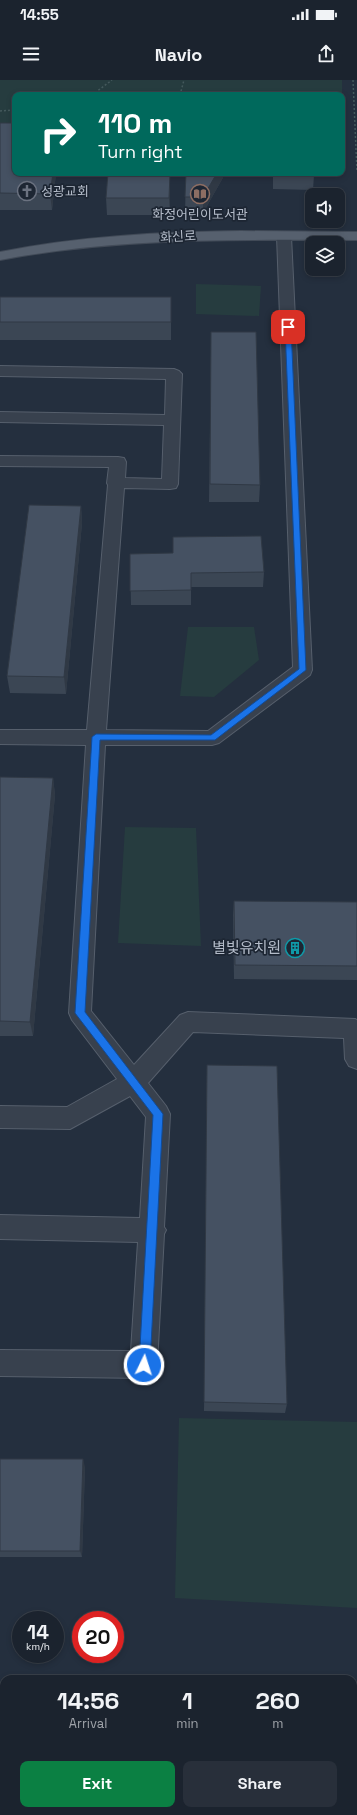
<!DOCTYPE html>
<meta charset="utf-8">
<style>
:root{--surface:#1b232e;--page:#282f3a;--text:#f1f3f6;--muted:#a0a4aa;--line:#39404a;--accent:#0b8043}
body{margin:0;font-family:"Space Grotesk","Noto Sans KR",sans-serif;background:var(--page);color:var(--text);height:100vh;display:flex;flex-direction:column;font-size:15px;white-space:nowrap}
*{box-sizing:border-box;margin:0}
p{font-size:13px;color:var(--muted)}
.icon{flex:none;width:22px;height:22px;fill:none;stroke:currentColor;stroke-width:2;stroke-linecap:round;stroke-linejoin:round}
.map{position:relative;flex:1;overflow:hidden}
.side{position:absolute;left:0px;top:1595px;width:357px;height:140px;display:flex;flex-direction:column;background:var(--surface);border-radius:12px 12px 0 0;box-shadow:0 2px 6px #0003,0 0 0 1px var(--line)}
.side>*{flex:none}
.top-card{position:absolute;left:12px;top:12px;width:333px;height:84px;border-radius:8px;box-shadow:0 2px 6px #0003,0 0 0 1px var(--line);background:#00695c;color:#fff;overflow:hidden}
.tools{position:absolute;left:305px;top:108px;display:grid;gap:8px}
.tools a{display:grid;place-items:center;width:40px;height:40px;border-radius:8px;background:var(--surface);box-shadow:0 2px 6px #0003,0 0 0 1px var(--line);font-size:20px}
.speed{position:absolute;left:12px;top:1531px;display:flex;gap:8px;font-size:20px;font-weight:700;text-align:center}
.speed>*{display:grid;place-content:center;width:52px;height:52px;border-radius:50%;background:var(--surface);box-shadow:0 2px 6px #0003,0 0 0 1px var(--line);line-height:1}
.speed small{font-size:10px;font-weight:400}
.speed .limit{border:6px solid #d22;background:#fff;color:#111}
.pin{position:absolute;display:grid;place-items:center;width:34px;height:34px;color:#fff;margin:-17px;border-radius:8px;box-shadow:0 2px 6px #0006}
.me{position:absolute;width:44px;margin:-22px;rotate:4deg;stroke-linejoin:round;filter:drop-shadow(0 0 3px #0008)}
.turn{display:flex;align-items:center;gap:14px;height:84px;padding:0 20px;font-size:18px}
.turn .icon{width:52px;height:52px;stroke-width:2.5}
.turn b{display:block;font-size:28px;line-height:34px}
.eta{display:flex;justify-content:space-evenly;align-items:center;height:68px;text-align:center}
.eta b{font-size:24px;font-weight:700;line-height:28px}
.button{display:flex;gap:8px;margin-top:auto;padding:8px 20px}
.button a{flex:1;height:46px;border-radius:8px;background:var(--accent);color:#fff;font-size:16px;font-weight:700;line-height:46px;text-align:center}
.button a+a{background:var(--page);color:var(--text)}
.status{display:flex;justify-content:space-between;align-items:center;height:28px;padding:0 20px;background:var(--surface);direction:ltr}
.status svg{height:11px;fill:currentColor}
header{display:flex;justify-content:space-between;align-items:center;height:52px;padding:0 20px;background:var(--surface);font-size:18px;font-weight:700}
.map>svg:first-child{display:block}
.green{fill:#263c3f}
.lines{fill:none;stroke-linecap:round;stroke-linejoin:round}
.minor-casing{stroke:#565f6c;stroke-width:2}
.major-casing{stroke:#414a57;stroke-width:2}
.path{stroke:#44595c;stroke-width:1.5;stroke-dasharray:2 2;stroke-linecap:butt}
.minor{fill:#38414e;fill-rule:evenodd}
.major{fill:#56606e;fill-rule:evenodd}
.wall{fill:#3b4654}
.shaded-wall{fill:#303945}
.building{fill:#455162;stroke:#303945}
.route{fill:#1a73e8;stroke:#114b97}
.labels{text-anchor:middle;stroke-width:3.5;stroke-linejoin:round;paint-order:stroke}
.far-poi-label{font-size:13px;fill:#b4bcc9;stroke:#1d2633;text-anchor:start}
.far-street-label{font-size:13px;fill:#b4bcc9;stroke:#1d2633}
.poi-label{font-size:15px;fill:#b4bcc9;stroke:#1d2633;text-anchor:end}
</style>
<div class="status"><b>14:55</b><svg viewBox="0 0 49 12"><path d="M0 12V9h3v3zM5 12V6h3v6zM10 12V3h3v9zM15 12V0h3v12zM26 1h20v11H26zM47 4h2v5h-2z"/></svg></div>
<header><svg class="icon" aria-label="menu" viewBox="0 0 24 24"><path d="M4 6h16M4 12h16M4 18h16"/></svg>Navio<svg class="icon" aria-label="share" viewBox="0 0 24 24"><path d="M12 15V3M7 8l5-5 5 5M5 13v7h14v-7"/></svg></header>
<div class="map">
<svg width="357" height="1735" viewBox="0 0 357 1735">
<rect width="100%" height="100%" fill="#242f3e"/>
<g class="green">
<polygon points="0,0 342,0 342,15 15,15 15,54 0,54"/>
<polygon points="196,204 261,206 259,236 196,234"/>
<polygon points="188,547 254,547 259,580 214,617 180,616"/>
<polygon points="125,747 196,748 201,866 118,863"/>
<polygon points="179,1338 357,1342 357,1528 175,1518"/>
</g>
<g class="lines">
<g class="minor-casing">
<polygon id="minor" points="284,152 289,153 291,156 312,590 310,595 219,663 212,665 105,665 91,931 134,985 180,935 188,932 355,939 357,940 357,989 349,986 345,979 344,958 193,952 148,1003 166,1026 170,1034 164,1147 166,1150 164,1154 157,1285 153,1294 144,1298 0,1296 0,1270 131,1271 138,1162 0,1159 0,1135 140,1138 146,1037 130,1016 70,1049 0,1048 0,1026 67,1027 117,999 72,940 69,933 86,665 0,664 0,650 87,650 108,405 107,403 109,387 0,386 0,376 118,377 124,378 126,382 125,398 162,399 164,345 0,342 0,332 165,335 166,299 0,296 0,286 174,289 179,291 182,294 178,404 176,408 170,409 124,408 106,650 208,651 293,587 277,156 279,153"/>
</g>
<g class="major-casing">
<path id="major" d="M241 151 357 152V160C237 160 118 157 0 180V172C80 156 160 152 241 151Z"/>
</g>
<g class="path">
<polyline points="353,0 357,92"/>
<polyline points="92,15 112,0"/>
<polyline points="180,15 184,0"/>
<polyline points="0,31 15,30"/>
</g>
<use href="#minor" class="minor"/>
<use href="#major" class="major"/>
</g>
<g class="wall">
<polygon points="0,43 56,93 52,130 0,130"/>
<polygon points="108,93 170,93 170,135 107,135 106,118"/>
<polygon points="186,93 258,93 258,95 225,94 203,133 185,133"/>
<polygon points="273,93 329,93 329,95 314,95 313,110 273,109"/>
<rect x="0" y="217" width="171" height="43"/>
<polygon points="211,270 260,405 259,422 209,422"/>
<polygon points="81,426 82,443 66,614 10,613 7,596"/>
<polygon points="130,474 264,492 263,507 191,507 191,525 131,525"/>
<polygon points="0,697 53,698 55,715 33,956 0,956"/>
<polygon points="234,821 357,822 357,900 234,899 233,835"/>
<polygon points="207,985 287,1324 285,1333 204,1331"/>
<polygon points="0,1379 85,1387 82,1477 0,1477"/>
</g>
<g class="shaded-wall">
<polygon points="53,93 56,93 52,130 50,114"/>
<polygon points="170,93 170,135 169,118"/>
<polygon points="217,93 225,93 225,94 203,133 203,117"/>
<polygon points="81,426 82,443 66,614 64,597"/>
<polygon points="53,698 55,715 33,956 30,942"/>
<polygon points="83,1379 85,1387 82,1477 80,1471"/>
</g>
<g class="building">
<polygon points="0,43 15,43 15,93 53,93 50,114 0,113"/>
<polygon points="108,93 170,93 169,118 106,118"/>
<polygon points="186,93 217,93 203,117 185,117"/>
<polygon points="274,93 314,93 314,96 274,95"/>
<rect x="0" y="217" width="171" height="25"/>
<polygon points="211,252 256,252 260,405 210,404"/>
<polygon points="29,425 81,426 64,597 7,596"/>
<polygon points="261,456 264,492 191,493 191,510 130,511 130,474 173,473 173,457"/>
<polygon points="0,697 53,698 30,942 0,941"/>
<polygon points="234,821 357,822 357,886 235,885"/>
<polygon points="207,985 277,986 287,1324 204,1322"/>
<polygon points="0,1379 83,1379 80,1471 0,1471"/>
</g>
<polygon class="route" points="288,245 291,247 306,590 215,660 100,660 85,932 163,1034 150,1285 148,1289 144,1290 140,1289 139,1285 153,1035 75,933 92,657 96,654 211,655 299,589 285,247"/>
<defs>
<g id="church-ring" transform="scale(1)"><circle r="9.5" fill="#1d2633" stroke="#6b7280" stroke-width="1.5"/><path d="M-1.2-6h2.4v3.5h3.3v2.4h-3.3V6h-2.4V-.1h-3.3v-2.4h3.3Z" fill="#6b7280"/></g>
<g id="library-ring" transform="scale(1)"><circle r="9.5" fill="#1d2633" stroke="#8d6e63" stroke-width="1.5"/><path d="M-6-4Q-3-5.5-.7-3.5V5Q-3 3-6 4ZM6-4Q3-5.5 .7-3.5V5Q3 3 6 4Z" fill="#8d6e63"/></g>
<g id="building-ring" transform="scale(1)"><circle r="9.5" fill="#1d2633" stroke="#0f9aa8" stroke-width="1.5"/><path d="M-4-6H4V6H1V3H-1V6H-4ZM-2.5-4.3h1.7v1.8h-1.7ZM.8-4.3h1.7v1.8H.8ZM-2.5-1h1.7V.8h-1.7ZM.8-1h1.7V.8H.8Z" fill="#0f9aa8"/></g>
</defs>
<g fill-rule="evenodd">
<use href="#church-ring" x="27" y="111"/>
<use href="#library-ring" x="200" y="114"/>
<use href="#building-ring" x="295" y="868"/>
</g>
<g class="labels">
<g class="far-poi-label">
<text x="41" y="116">성광교회</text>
<text x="200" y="139" text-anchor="middle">화정어린이도서관</text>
</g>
<g class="far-street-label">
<text transform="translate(178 156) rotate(-3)" y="5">화신로</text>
</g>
<g class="poi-label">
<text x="281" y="873">별빛유치원</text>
</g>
</g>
</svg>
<div class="tools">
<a><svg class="icon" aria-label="sound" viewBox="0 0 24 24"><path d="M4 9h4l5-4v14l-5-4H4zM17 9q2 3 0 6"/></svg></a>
<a><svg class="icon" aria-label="layers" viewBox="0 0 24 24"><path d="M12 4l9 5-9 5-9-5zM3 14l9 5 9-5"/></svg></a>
</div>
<div class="speed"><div>14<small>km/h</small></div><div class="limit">20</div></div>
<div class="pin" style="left:288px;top:247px;background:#d93025"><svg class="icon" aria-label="arrive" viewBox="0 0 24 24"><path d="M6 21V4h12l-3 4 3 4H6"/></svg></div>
<svg class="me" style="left:144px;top:1285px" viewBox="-20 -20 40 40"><circle r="17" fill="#1a73e8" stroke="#fff" stroke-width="3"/><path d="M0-11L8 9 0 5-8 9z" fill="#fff"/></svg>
<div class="top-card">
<div class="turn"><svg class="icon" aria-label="right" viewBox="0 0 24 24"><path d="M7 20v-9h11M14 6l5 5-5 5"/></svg><div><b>110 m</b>Turn right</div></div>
</div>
<section class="side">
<div class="eta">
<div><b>14:56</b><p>Arrival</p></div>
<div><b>1</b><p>min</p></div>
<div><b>260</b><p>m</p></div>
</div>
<div class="button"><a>Exit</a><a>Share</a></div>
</section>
</div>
